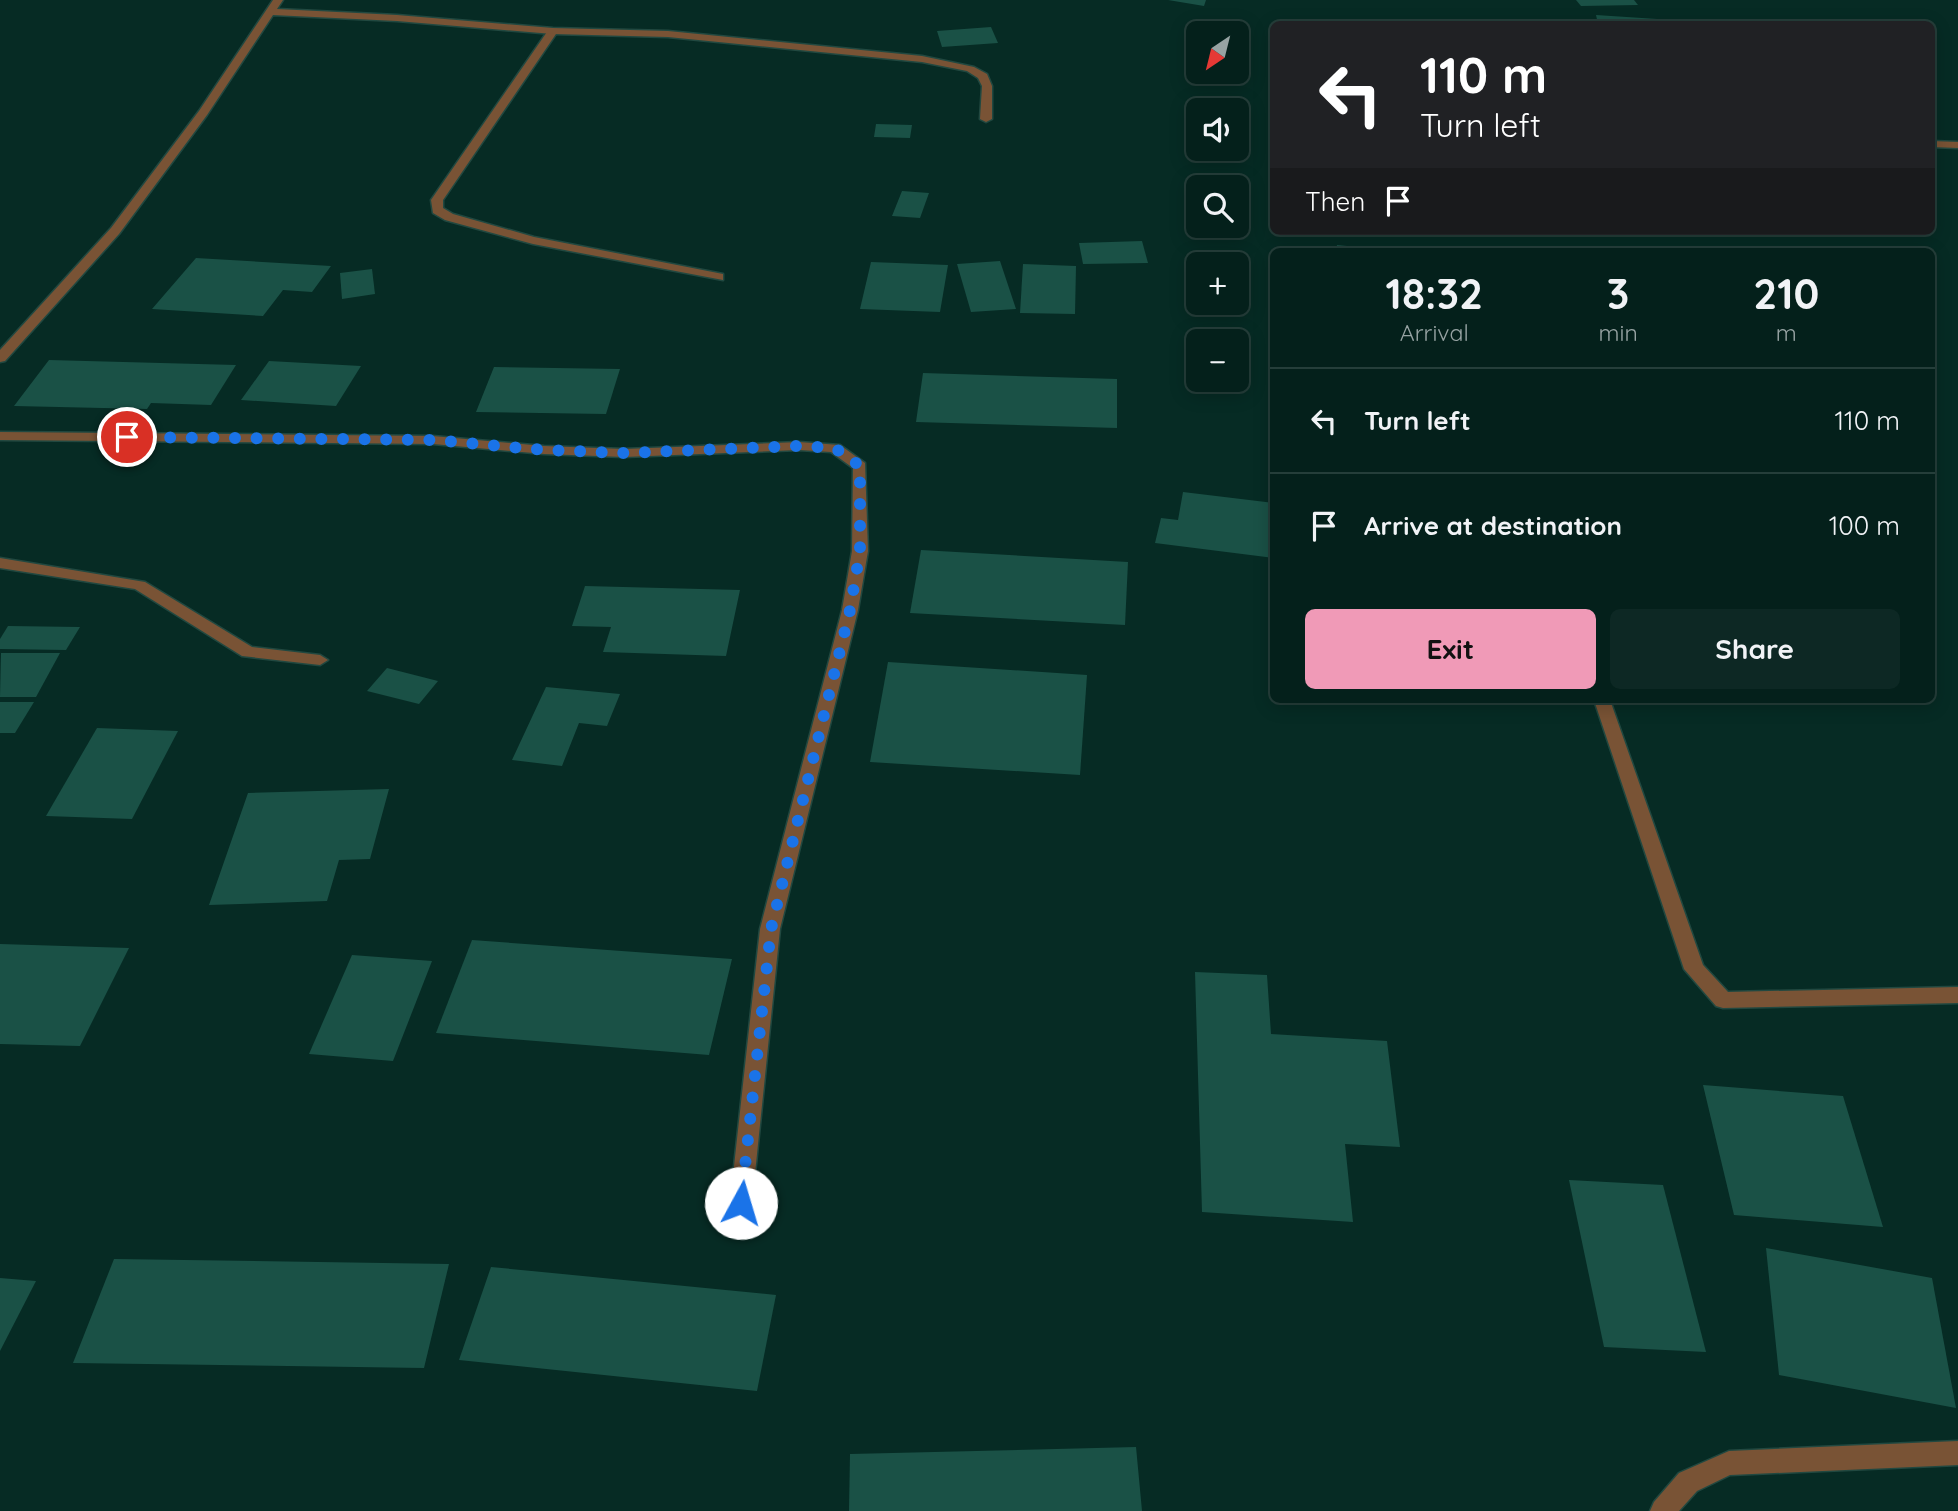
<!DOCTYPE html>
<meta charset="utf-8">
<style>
:root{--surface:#04201b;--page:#0d2824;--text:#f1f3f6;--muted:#97a3a3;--line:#253e3a;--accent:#f09ab7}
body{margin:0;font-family:Quicksand,sans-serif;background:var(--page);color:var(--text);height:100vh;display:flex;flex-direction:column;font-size:26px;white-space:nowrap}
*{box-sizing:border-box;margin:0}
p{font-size:23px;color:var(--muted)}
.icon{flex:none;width:38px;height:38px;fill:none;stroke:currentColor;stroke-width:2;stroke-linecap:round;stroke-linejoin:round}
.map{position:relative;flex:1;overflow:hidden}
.details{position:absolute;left:1270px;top:248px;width:665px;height:455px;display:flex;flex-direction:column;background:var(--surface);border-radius:10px;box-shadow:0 4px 18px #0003,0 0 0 2px var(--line)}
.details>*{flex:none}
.top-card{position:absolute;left:1270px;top:21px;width:665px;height:214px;border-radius:10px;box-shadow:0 4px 18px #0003,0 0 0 2px var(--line);background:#202124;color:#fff;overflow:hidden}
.needle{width:46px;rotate:215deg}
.tools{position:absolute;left:1186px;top:21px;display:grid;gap:14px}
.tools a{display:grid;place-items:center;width:63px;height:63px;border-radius:10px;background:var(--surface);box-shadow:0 4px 18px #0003,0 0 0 2px var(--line);font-size:35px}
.pin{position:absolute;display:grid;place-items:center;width:60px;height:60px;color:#fff;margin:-30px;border:4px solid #fff;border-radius:50%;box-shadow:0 2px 7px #0007}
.me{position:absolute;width:77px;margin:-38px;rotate:6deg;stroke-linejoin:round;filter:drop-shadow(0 0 5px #0008)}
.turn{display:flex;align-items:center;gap:24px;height:147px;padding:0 35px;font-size:32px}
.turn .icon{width:91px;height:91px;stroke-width:2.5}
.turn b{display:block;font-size:49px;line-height:60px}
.then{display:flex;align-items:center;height:66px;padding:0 35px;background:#0003;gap:14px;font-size:26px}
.eta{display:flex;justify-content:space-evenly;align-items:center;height:119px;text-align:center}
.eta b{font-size:42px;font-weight:700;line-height:49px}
.action{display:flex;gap:14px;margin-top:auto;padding:14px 35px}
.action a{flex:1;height:80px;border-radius:10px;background:var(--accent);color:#111;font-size:28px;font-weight:700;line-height:80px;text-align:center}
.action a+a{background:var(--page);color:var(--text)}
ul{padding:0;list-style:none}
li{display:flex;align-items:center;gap:21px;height:105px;padding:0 35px;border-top:2px solid var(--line)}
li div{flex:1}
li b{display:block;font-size:26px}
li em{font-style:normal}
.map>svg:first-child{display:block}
.building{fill:#1a5146}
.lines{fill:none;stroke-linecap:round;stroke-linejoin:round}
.lane-casing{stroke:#214840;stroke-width:3}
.street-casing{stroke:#214840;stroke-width:3}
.lane{fill:#795335;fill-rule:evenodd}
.street{fill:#795335;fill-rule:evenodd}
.route{stroke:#1a73e8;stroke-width:12;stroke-dasharray:0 21.6}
</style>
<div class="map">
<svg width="1958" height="1511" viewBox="0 0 1958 1511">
<rect width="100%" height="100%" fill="#062b24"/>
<g class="building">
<polygon points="1168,0 1206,0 1204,6"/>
<polygon points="1576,0 1634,0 1638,5 1581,6"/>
<polygon points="1596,15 1688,21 1689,24 1598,24"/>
<polygon points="1697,20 1785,21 1788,24 1700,24"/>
<polygon points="991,27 998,43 942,47 937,31"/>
<polygon points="876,124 912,125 910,138 874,137"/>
<polygon points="902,191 929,193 920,218 892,216"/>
<polygon points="1142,241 1148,263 1083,264 1079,243"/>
<polygon points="1337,245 1388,250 1388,252 1336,252"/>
<polygon points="196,258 331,266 312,292 283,290 263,316 152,309"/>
<polygon points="1000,261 1016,309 971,312 957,264"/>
<polygon points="871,262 948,265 940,312 860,309"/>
<polygon points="1023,264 1076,266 1075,314 1020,313"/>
<polygon points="372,269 375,294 342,299 340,273"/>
<polygon points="49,360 236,365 211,405 151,403 147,409 14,406"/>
<polygon points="269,361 361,366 336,406 241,400"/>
<polygon points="494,367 620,369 606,414 476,412"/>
<polygon points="923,373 1117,379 1117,428 916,422"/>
<polygon points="1183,492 1274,503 1274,558 1155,543 1161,518 1178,520"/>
<polygon points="921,550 1128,562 1125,625 910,613"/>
<polygon points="585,586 740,590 726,656 603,652 611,627 572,626"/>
<polygon points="8,626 80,627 66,650 0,649 0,639"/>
<polygon points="1,653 60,653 36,697 0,697"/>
<polygon points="888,662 1087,675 1080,775 870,762"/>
<polygon points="387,668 438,681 419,704 367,691"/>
<polygon points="546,687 620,694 607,726 579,723 562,766 512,760"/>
<polygon points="0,702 34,702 15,733 0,733"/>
<polygon points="97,728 178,731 132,819 46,816"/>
<polygon points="389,789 370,859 339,860 327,901 209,905 248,793"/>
<polygon points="472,940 732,959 709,1055 436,1033"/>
<polygon points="0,944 129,948 80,1046 0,1044"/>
<polygon points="352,955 432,961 393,1061 309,1054"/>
<polygon points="1195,972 1267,975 1271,1034 1387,1041 1400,1147 1345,1144 1353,1222 1202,1212"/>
<polygon points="1703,1085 1843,1096 1883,1227 1734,1215"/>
<polygon points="1569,1180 1663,1185 1706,1352 1604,1347"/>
<polygon points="1766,1248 1932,1278 1956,1408 1779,1375"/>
<polygon points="114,1259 449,1264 424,1368 73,1363"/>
<polygon points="491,1267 776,1295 757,1391 459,1360"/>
<polygon points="0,1278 36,1281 0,1351"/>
<polygon points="1136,1447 1142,1511 849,1511 850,1454"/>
</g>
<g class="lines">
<g class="lane-casing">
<polygon id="lane" points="549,29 558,31 443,200 443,208 453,214 534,237 723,274 723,280 533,244 445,220 433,213 431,200"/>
</g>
<g class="street-casing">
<g id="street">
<polygon points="273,0 283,0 277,9 397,15 553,28 668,31 922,56 974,67 987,74 992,86 992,119 986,122 980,119 982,86 978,78 967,71 922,62 668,37 553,34 397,21 273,15 207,115 119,234 5,361 0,362 0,350 111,228 199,111"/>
<polygon points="1932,141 1958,142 1958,148 1932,147"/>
<polygon points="0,432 433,436 544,446 624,449 799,442 840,445 865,463 868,551 858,610 780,929 752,1203 749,1210 741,1213 733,1210 730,1203 760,929 842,610 852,551 853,468 831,452 799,450 624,457 544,454 433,444 0,440"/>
<polygon points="0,558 145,582 252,647 320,655 328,660 320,665 242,656 135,589 0,568"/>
<polygon points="1594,700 1610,700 1703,965 1728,992 1958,987 1958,1003 1723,1008 1716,1006 1684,969"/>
<polygon points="1958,1441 1958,1465 1730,1475 1697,1491 1679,1511 1650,1511 1654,1502 1679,1473 1729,1451"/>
</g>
</g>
<use href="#lane" class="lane"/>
<use href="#street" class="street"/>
</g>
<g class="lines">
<polyline class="route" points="127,437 433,440 544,450 624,453 799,446 835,448 860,466 860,551 850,610 771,929 741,1203"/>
</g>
</svg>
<div class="tools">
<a><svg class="needle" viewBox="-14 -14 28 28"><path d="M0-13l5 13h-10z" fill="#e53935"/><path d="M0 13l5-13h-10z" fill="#97a3a3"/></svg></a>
<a><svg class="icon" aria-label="sound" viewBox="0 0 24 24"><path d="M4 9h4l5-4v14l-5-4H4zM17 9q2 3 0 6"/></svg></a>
<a><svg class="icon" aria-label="search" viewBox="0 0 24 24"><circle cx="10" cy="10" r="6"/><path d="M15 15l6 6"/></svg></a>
<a>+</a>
<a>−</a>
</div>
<div class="pin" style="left:127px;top:437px;background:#d93025"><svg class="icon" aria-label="arrive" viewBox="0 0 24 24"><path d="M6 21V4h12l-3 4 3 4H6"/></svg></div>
<svg class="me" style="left:741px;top:1203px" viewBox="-20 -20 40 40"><circle r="19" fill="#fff"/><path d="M0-13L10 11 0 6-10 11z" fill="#1a73e8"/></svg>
<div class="top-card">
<div class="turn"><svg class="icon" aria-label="left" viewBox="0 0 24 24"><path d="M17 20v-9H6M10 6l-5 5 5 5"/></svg><div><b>110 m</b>Turn left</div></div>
<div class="then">Then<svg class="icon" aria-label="arrive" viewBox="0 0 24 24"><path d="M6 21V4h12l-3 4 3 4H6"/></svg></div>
</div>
<section class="details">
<div class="eta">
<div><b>18:32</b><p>Arrival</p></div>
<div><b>3</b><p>min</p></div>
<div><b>210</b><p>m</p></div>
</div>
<ul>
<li><svg class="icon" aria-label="left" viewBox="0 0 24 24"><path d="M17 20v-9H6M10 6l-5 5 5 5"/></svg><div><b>Turn left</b></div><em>110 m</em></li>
<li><svg class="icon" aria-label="arrive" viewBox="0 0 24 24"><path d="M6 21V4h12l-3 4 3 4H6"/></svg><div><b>Arrive at destination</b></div><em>100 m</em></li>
</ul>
<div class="action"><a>Exit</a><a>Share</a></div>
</section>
</div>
